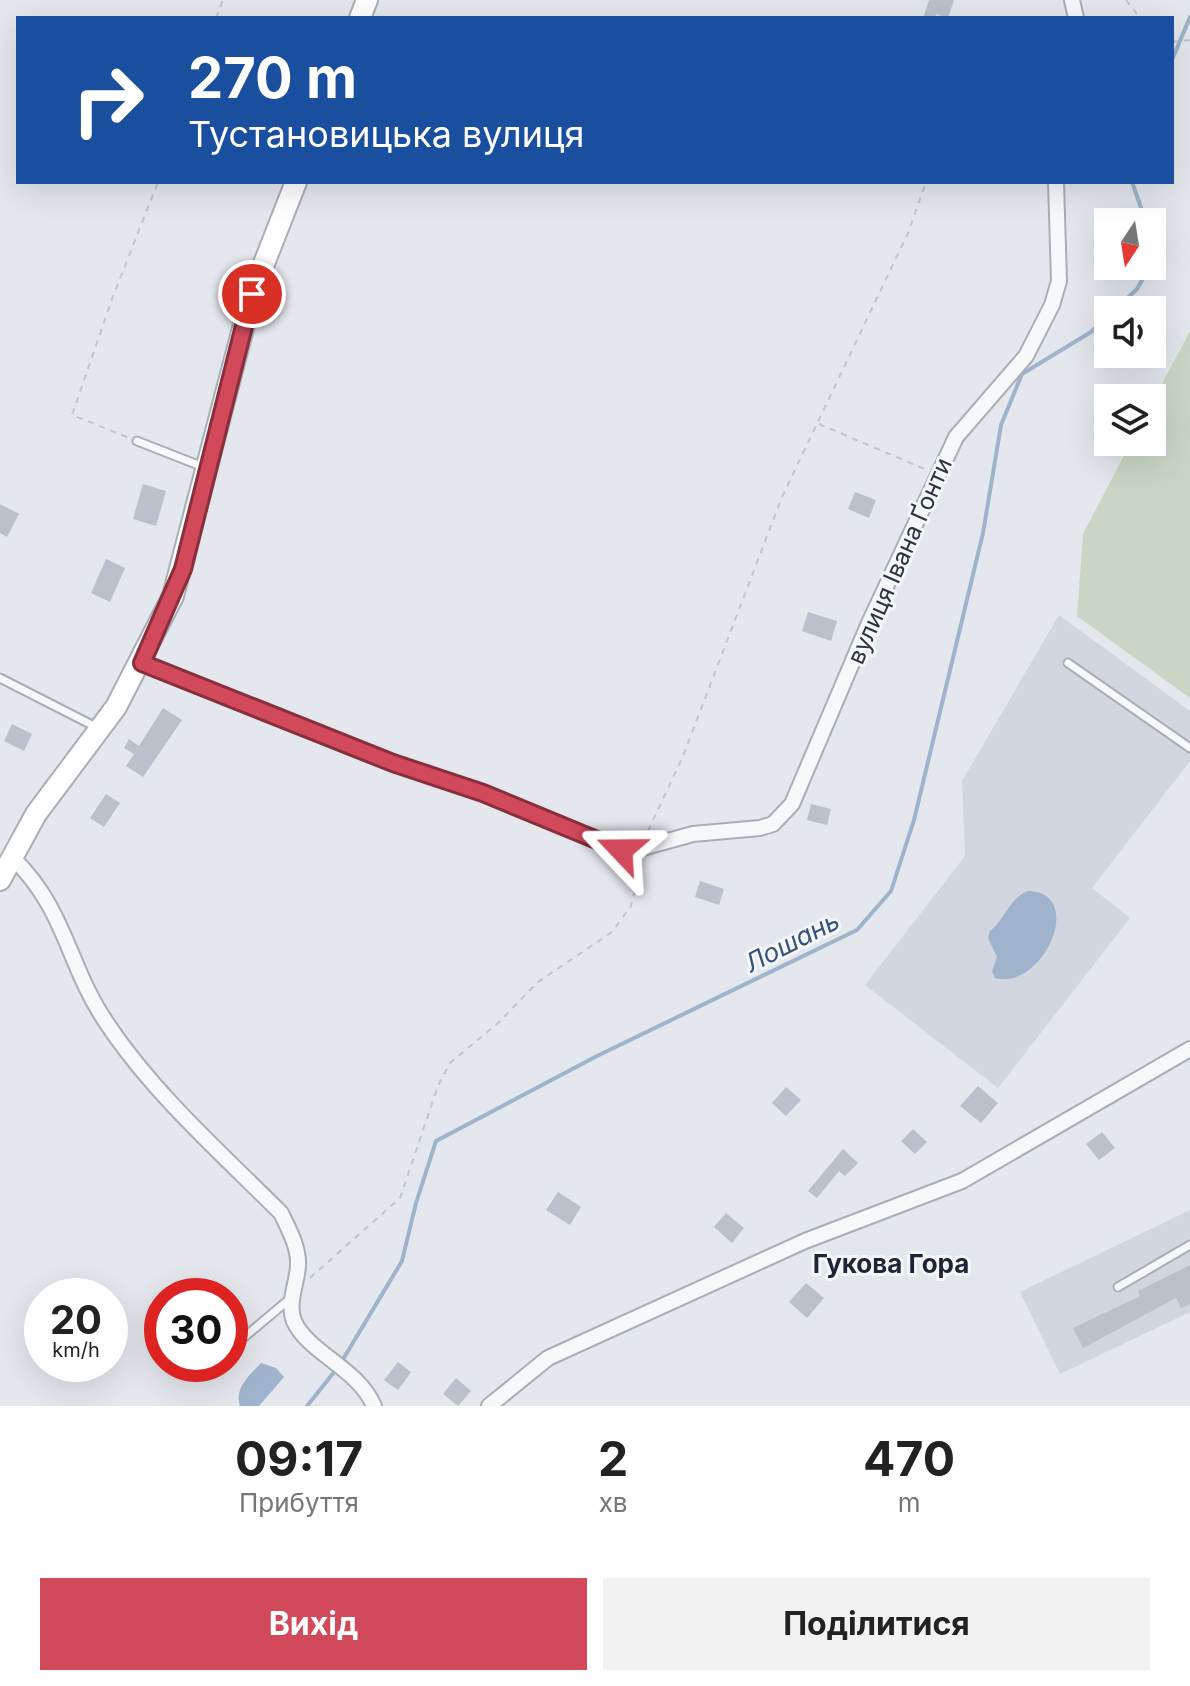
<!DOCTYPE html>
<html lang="uk">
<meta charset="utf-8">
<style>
:root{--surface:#fff;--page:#f2f2f2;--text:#222;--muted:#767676;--accent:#d1495b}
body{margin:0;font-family:Inter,sans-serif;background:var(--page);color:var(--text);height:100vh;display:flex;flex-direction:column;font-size:30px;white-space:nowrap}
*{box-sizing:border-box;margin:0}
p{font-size:26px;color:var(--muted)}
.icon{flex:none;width:44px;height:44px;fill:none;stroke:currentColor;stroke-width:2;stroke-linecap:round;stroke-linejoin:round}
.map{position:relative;height:1406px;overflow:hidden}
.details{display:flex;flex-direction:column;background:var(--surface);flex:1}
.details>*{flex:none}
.banner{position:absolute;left:16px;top:16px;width:1158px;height:168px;border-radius:0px;box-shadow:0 8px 32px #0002;background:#1a4fa0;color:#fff;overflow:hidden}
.needle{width:52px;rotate:192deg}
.controls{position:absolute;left:1094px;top:208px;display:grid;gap:16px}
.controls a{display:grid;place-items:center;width:72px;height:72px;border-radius:0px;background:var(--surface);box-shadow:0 8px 32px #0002;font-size:40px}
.speed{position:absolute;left:24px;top:1278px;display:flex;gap:16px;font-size:40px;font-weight:700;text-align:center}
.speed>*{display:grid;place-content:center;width:104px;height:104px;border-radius:50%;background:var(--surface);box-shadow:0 8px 32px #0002;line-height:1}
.speed small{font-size:20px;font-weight:400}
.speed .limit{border:12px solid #d22;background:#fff;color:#111}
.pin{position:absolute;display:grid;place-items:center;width:68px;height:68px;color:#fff;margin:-34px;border:4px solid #fff;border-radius:50%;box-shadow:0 2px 8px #0007}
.me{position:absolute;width:88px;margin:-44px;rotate:293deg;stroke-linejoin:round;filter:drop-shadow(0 0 6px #0008)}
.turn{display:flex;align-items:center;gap:28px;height:168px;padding:0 40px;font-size:36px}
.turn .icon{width:104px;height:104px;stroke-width:2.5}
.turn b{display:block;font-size:56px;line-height:68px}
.eta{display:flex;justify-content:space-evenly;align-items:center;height:136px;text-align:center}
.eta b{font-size:48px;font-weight:700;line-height:56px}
.cta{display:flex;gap:16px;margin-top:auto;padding:16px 40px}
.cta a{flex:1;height:92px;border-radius:0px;background:var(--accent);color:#fff;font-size:32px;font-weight:700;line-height:92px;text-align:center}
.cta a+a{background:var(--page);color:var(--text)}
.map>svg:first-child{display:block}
.built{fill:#d2d6de}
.green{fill:#c9d6c5}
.water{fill:#9fb4cc}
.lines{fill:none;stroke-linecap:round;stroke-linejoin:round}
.stream{stroke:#9fb4cc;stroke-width:4}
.building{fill:#bbc0ca}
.lane-casing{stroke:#a9aeb7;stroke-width:11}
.street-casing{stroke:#a9aeb7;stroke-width:18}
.secondary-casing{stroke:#a9aeb7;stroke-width:24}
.path{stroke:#c2c5cb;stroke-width:2;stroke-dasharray:6 6;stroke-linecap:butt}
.lane{stroke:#f7f8fa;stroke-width:7}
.street{stroke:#f7f8fa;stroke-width:14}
.secondary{stroke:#fff;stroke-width:20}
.route-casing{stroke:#882f3b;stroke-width:20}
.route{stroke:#d1495b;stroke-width:14}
.labels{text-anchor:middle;stroke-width:6;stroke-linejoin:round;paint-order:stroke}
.street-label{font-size:24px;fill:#2b3445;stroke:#f4f6f9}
.water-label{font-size:26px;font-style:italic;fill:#34527a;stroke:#f4f6f9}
.neighbourhood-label{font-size:26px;font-weight:bold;fill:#1d2536;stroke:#f4f6f9}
</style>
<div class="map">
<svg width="1190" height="1406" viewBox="0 0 1190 1406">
<rect width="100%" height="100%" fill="#e4e7ec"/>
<g class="built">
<polygon points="1059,615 1190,711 1190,761 1092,888 1130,918 998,1088 865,985 965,856 962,781"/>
<polygon points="1190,1210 1190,1312 1060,1374 1020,1292"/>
</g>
<polygon class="green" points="1190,331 1190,698 1077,616 1083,534 1131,442 1152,442 1152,403"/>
<g class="water">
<path d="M1028 891C1087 892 1043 991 995 978L992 971 997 957 988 938 990 931C1005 920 1008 899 1028 891Z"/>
<path d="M261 1363 276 1368 284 1377 259 1406H240C234 1388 249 1376 261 1363Z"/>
</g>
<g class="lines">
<g class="stream">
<polyline points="1172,60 1190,17"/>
<polyline points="1132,182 1146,222"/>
<polyline points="1115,310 1137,289 1150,266"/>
<polyline points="307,1406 339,1366 402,1261 416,1203 436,1141 597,1056 857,930 891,891 914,820 983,533 1001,425 1022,374 1091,332 1108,316"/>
</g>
</g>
<g class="building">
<polygon points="929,0 954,0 948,18 936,14 935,18 923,18"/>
<polygon points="143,484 166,491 156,526 133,519"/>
<polygon points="855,492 876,500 869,518 848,509"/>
<polygon points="0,504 19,514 7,537 0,533"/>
<polygon points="106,559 125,568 110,602 91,593"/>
<polygon points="808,612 837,621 831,641 802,631"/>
<polygon points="163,708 182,720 143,777 126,766 134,754 124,748 129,739 139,746"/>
<polygon points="12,724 32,734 24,751 4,741"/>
<polygon points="106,794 120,803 104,827 90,818"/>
<polygon points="811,804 831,809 827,825 807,820"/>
<polygon points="700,881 724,889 719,905 695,897"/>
<polygon points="978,1086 998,1103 981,1123 960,1106"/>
<polygon points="786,1087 801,1100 786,1116 772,1103"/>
<polygon points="913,1129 927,1142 915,1154 901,1141"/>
<polygon points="1102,1132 1115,1148 1099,1160 1086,1144"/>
<polygon points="843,1149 858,1163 845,1176 839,1171 817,1198 808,1191"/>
<polygon points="558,1192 581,1207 570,1225 546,1210"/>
<polygon points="726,1213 744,1228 732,1243 714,1227"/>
<polygon points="1190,1265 1190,1304 1181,1308 1176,1298 1083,1348 1073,1328 1140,1296 1138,1291"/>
<polygon points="806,1283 824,1298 807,1318 789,1302"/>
<polygon points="398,1362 411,1372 398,1390 384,1380"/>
<polygon points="162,1364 201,1364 190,1382"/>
<polygon points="456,1378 471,1391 458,1406 443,1394"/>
</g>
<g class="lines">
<g class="lane-casing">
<g id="lane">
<polyline points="137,441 206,468"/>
<polyline points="1068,663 1190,748"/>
<polyline points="0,678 98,728"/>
<polyline points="1118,1287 1190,1245"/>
<polyline points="230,1349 292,1297"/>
</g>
</g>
<g class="street-casing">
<g id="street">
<polyline points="1072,0 1076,18"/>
<polyline points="142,663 393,763 483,793 621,850 635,850 693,834 760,828 773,824 792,804 869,623 956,437 1026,356 1052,305 1059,281 1056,182"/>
<path d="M12 857C67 910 67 966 108 1025 155 1095 222 1154 281 1213 289 1230 299 1247 298 1266 297 1283 287 1304 294 1321 308 1353 358 1368 374 1406"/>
<polyline points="489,1406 548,1358 805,1241 962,1181 1190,1049"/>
</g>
</g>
<g class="secondary-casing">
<g id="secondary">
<polyline points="360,18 367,0"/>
<polyline points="0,880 36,814 116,707 173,596 252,294 296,182"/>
</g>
</g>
<g class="path">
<polyline points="1126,0 1140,18"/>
<polyline points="216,18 223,0"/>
<polyline points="1172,42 1190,40"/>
<polyline points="819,424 927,470"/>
<polyline points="127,437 72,415 112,299 158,182"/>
<polyline points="648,831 683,756 782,497 908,233 926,182"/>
<polyline points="310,1278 400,1198 438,1086 450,1063 498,1023 538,982 612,932 631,906 641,865"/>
</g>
<use href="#lane" class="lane"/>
<use href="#street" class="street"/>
<use href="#secondary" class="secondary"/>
</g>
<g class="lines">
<g class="route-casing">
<polyline id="route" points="252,294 183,569 142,663 393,763 483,793 621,850"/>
</g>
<use href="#route" class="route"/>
</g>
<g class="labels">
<g class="street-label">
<text transform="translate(900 561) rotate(-66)" y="8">вулиця Івана Ґонти</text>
</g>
<g class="water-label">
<text transform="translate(792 942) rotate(-27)" y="9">Лошань</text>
</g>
<g class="neighbourhood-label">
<text x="891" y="1273">Гукова Гора</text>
</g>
</g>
</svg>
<div class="controls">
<a><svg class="needle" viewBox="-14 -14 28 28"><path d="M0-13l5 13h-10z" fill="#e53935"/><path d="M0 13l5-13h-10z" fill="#767676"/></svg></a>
<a><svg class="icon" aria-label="sound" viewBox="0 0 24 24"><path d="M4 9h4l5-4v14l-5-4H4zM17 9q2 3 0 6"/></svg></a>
<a><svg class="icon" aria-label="layers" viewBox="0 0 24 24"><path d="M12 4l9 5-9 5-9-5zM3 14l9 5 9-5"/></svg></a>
</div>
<div class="speed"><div>20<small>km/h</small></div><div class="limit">30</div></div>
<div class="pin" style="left:252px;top:294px;background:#d93025"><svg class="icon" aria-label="arrive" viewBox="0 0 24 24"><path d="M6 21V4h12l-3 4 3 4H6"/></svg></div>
<svg class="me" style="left:621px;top:850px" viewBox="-20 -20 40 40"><path d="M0-17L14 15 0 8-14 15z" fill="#d1495b" stroke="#fff" stroke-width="4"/></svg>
<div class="banner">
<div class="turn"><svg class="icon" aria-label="right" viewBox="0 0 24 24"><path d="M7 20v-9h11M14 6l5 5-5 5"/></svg><div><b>270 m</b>Тустановицька вулиця</div></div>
</div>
</div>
<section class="details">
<div class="eta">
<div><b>09:17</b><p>Прибуття</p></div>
<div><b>2</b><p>хв</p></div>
<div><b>470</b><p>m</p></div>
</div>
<div class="cta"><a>Вихід</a><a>Поділитися</a></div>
</section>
